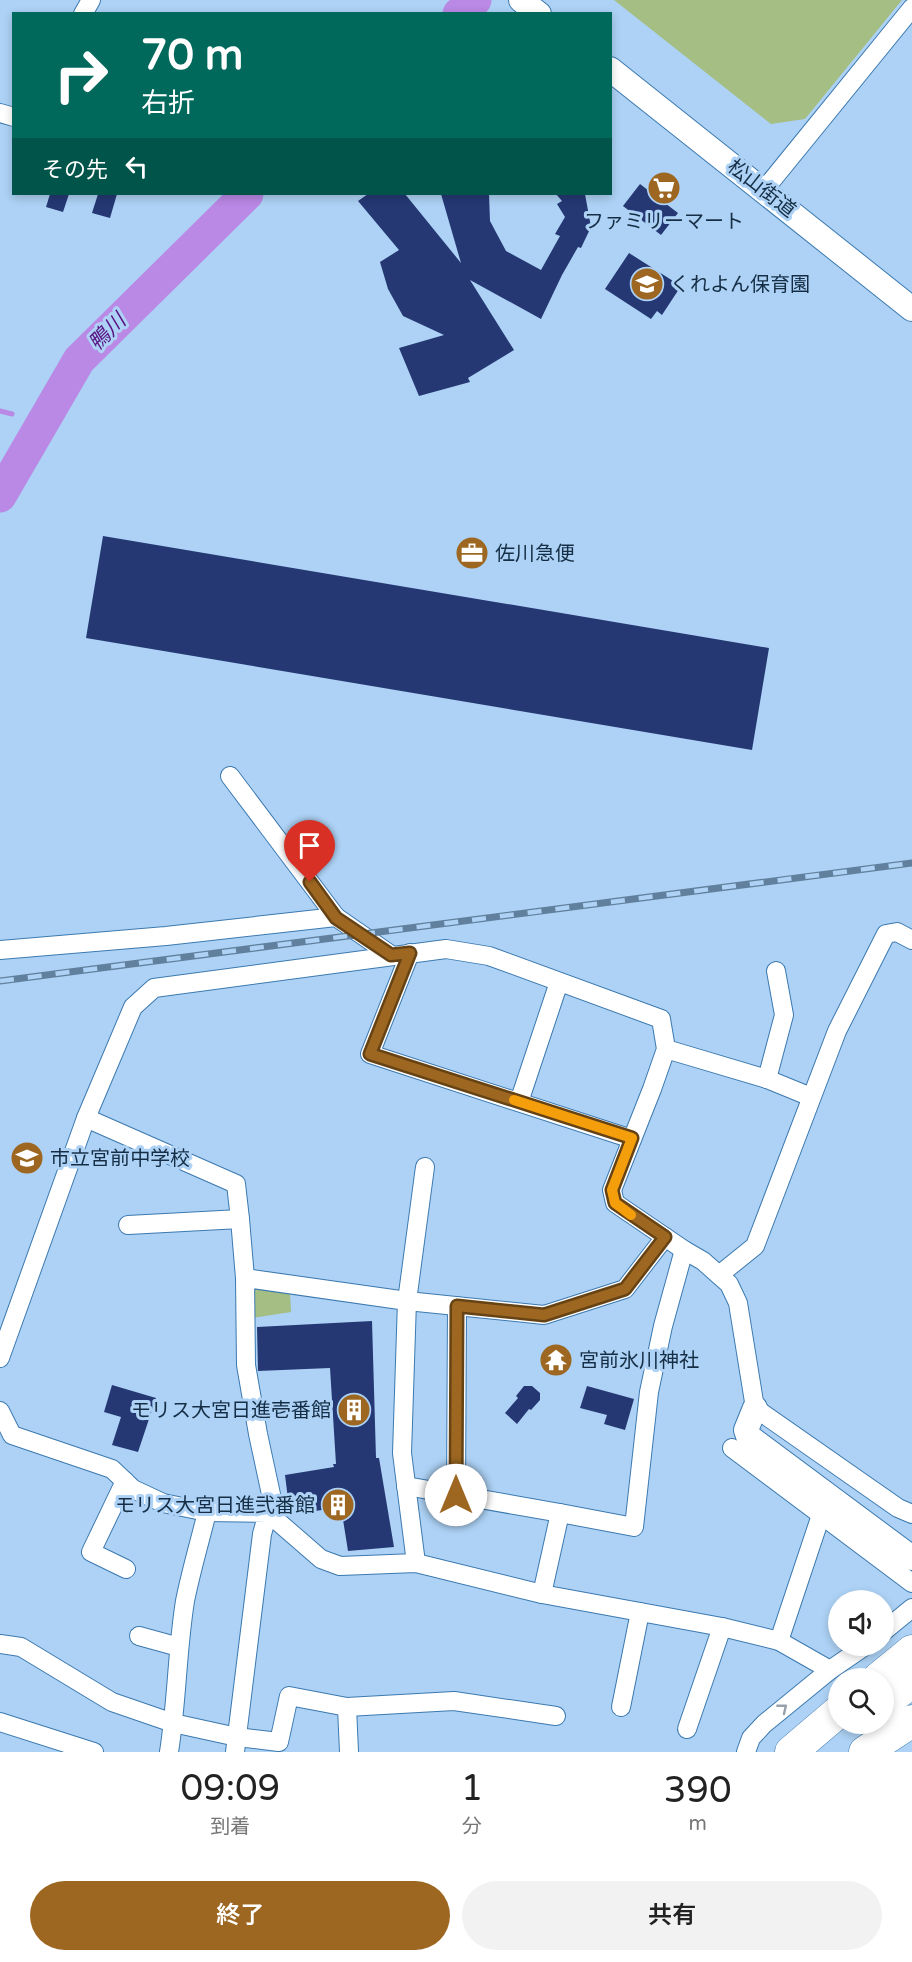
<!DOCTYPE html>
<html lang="ja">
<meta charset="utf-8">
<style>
:root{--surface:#fff;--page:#f2f2f2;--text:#222;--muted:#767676;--accent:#9d6721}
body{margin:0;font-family:"Varela Round","Noto Sans JP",sans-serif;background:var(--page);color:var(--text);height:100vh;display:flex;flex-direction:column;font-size:22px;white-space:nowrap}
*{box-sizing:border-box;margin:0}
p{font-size:20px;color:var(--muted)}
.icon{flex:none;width:33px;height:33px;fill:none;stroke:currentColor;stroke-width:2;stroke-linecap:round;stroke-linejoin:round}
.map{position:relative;height:1752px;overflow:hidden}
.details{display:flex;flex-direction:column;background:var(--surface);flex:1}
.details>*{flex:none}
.guide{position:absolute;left:12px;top:12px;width:600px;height:183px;border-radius:0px;box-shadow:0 3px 9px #0003;background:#00695c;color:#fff;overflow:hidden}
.controls{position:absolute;left:828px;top:1590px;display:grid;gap:12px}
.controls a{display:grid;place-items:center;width:66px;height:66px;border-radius:50%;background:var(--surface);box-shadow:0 3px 9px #0003;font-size:30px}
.pin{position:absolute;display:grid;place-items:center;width:51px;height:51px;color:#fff;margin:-62px -26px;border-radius:50% 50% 50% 0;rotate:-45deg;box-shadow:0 0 6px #0007}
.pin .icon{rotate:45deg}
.me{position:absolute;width:66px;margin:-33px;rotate:0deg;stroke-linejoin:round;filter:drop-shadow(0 0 4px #0008)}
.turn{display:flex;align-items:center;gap:21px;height:126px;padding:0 30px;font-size:27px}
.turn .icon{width:78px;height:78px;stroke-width:2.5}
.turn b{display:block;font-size:42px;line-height:51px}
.then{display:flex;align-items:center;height:57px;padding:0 30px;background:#0003;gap:12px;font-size:22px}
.eta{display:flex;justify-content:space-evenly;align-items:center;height:102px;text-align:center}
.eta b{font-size:36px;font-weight:600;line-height:42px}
.primary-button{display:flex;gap:12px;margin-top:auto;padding:12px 30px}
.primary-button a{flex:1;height:69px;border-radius:36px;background:var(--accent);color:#fff;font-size:24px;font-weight:600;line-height:69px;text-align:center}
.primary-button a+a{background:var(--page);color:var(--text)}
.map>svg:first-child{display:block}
.green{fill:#a4be83}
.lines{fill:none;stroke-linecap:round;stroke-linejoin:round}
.stream{stroke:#ba88e5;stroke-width:5}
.river{stroke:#ba88e5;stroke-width:33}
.building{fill:#253874}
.street-casing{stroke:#3c79af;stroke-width:20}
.secondary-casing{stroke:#3c79af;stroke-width:26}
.highway-casing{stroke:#3c79af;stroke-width:33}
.street{stroke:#fff;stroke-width:18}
.secondary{stroke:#fff;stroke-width:24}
.highway{stroke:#fff;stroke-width:32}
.rail-casing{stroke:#61809d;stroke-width:7}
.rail{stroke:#add2f5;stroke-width:4.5;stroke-dasharray:14;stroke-linecap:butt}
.oneway{stroke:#96a1ab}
.route-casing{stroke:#664315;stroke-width:15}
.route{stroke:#9d6721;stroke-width:10}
.slow{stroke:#f59e0b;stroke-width:10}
.labels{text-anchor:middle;stroke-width:6;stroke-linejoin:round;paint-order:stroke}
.street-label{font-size:20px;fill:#152e45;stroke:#add2f5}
.poi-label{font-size:20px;fill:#152e45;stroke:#add2f5;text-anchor:start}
.water-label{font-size:21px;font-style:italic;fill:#591283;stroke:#add2f5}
</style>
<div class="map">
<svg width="912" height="1752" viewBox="0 0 912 1752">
<rect width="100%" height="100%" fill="#add2f5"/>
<g class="green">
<polygon points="614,0 902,0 805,119 771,124"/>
<polygon points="252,1285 290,1292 291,1312 252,1318"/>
</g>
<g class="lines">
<polyline class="stream" points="0,411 12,414"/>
<g class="river">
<polyline points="459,14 475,0"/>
<polyline points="0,496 79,360 247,194"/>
</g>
</g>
<g class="building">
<polygon points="640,184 678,213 661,235 623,206"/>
<polygon points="50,194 69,194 63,212 46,207"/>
<polygon points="98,194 117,194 110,218 92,213"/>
<polygon points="368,194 405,194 461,263 441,194 489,194 490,221 506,251 541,270 560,236 555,234 565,217 557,204 562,201 556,194 585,194 591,227 581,248 578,247 562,275 541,319 470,280 514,350 468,378 470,382 419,396 399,348 444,335 403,316 388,289 380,262 399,250 358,201"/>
<polygon points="629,253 681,286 662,315 657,311 651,319 605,289"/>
<polygon points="103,536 769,648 752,750 86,638"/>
<polygon points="372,1321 376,1458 379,1458 394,1547 348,1551 341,1507 290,1515 285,1475 334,1467 333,1464 336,1464 330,1368 258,1371 257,1327"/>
<polygon points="112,1385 156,1398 138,1452 112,1445 121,1417 104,1412"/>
<polygon points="524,1386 532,1386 540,1393 540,1400 531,1410 529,1409 517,1424 505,1413 518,1398 516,1396"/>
<polygon points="587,1386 634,1399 625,1430 604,1424 607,1415 580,1408"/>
</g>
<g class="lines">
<g class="street-casing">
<g id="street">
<polyline points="83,14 91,0"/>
<polyline points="0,113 14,117"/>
<polyline points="764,190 912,8"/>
<polyline points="230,776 336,917"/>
<polyline points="0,950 166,936 336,917 391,955"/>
<polyline points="410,953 370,1054 632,1139"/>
<polyline points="666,1049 767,1079 811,1097"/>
<polyline points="767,1079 784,1015 776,971"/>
<polyline points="519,1102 559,982"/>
<polyline points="86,1118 236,1184 240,1219 245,1278 246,1365 258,1434 272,1499 268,1513 321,1559 340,1566 416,1563 542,1594 722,1627 779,1641 830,1670"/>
<polyline points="128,1225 240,1219"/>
<polyline points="719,1275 755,1246 837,1031 886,934 897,932 912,940"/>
<polyline points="245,1278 407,1301 544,1315 625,1289 665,1237"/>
<polyline points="0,1358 86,1118 133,1007 154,988 446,949 489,956 661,1019 666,1049 652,1089 612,1190 615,1203 684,1250 703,1261 729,1284 738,1303 755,1408 898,1508 912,1514"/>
<polyline points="0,1411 12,1435 112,1469 133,1489 163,1503 207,1512 268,1513 262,1534 235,1752"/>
<polyline points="732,1448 912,1583"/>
<polyline points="125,1481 91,1552 126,1569"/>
<polyline points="406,1486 560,1513"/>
<polyline points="456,1495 457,1306"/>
<polyline points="416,1563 402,1453 407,1301 425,1167"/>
<polyline points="542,1594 560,1513 634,1527 649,1392 663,1326 684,1250"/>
<polyline points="884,1631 912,1608"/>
<polyline points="139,1636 179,1647"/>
<polyline points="779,1641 821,1515"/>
<polyline points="0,1644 21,1647 112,1702 173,1723 237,1737 279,1742 289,1696 347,1707 349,1752"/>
<polyline points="347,1707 454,1701 556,1716"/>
<polyline points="621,1707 640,1612"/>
<polyline points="0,1722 94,1752"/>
<polyline points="687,1729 722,1627"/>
<path d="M169 1752C177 1702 177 1651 185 1601 191 1571 200 1541 207 1512"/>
<polyline points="746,1752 751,1738 764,1724 830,1670 865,1646"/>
</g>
</g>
<g class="secondary-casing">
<g id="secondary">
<polyline points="521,0 539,14"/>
<polyline points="610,69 912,309"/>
<polyline points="755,1408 746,1430 748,1436 912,1558"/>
</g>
</g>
<g class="highway-casing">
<g id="highway">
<polyline points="879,1678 912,1651"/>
<polyline points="884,1703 912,1682"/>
<polyline points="791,1752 838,1712"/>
<polyline points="865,1752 912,1721"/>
</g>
</g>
<use href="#street" class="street"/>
<use href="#secondary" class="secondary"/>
<use href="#highway" class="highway"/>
<g class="rail-casing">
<polyline id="rail" points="0,981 912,863"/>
</g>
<use href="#rail" class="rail"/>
</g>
<defs><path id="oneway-chevron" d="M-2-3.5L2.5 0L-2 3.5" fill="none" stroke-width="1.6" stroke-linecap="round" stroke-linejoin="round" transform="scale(1.5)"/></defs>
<use class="oneway" href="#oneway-chevron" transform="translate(783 1708) rotate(-39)"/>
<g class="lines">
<g class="route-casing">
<polyline id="route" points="310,882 336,918 391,955 410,953 370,1054 632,1138 612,1190 615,1203 665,1237 625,1289 544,1315 457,1306 456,1495"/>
</g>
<use href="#route" class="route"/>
<polyline class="slow" points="514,1100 632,1138 612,1190 615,1203 631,1215"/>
</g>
<defs>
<g id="supermarket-disc" transform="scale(1.725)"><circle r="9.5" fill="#9d6721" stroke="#add2f5"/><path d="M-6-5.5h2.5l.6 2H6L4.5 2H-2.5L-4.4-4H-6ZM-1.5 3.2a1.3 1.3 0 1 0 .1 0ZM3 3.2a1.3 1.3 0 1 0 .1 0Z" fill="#fff"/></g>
<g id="school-disc" transform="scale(1.725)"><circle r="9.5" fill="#9d6721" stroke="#add2f5"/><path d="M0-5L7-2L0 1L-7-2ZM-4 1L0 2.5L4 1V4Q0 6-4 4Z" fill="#fff"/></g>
<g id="office-disc" transform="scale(1.725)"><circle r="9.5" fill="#9d6721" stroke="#add2f5"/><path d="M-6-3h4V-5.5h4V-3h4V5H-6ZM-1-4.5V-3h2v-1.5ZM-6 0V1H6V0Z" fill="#fff"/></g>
<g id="temple-disc" transform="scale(1.725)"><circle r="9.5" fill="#9d6721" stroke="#add2f5"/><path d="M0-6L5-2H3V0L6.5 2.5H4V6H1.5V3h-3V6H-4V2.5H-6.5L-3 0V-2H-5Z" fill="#fff"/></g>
<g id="building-disc" transform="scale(1.725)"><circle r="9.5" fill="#9d6721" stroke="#add2f5"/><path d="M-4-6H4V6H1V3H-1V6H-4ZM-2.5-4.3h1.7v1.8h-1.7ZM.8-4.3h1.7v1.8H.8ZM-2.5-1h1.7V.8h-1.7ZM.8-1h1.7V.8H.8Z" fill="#fff"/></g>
</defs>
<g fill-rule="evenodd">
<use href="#supermarket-disc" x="664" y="188"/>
<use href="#school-disc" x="647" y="284"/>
<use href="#office-disc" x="472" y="553"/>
<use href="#school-disc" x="27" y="1158"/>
<use href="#temple-disc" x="556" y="1360"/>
<use href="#building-disc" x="354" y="1410"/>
<use href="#building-disc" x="338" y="1505"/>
</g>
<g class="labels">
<g class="street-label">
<text transform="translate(762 188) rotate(38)" y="7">松山街道</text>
</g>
<g class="poi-label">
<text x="664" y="228" text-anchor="middle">ファミリーマート</text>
<text x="670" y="291">くれよん保育園</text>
<text x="495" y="560">佐川急便</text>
<text x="50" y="1165">市立宮前中学校</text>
<text x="579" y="1367">宮前氷川神社</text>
<text x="331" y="1417" text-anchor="end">モリス大宮日進壱番館</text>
<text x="315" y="1512" text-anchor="end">モリス大宮日進弐番館</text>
</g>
<g class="water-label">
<text transform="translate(107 332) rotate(-45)" y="7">鴨川</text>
</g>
</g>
</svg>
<div class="controls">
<a><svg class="icon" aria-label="sound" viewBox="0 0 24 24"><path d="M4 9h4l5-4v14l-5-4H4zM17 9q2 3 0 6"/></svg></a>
<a><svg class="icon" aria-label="search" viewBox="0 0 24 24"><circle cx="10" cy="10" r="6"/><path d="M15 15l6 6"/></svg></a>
</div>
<div class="pin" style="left:310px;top:882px;background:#d93025"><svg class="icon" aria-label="arrive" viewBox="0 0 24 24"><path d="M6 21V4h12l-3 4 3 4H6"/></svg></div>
<svg class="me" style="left:456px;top:1495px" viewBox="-20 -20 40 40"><circle r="19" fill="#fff"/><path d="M0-13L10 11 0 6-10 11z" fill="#9d6721"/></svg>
<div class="guide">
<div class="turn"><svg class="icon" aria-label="right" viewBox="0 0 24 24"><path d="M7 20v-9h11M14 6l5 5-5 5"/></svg><div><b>70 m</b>右折</div></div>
<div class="then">その先<svg class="icon" aria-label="left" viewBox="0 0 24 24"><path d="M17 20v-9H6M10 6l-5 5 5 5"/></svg></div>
</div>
</div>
<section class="details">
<div class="eta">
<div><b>09:09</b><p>到着</p></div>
<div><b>1</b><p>分</p></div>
<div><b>390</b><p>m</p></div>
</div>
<div class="primary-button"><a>終了</a><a>共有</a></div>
</section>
